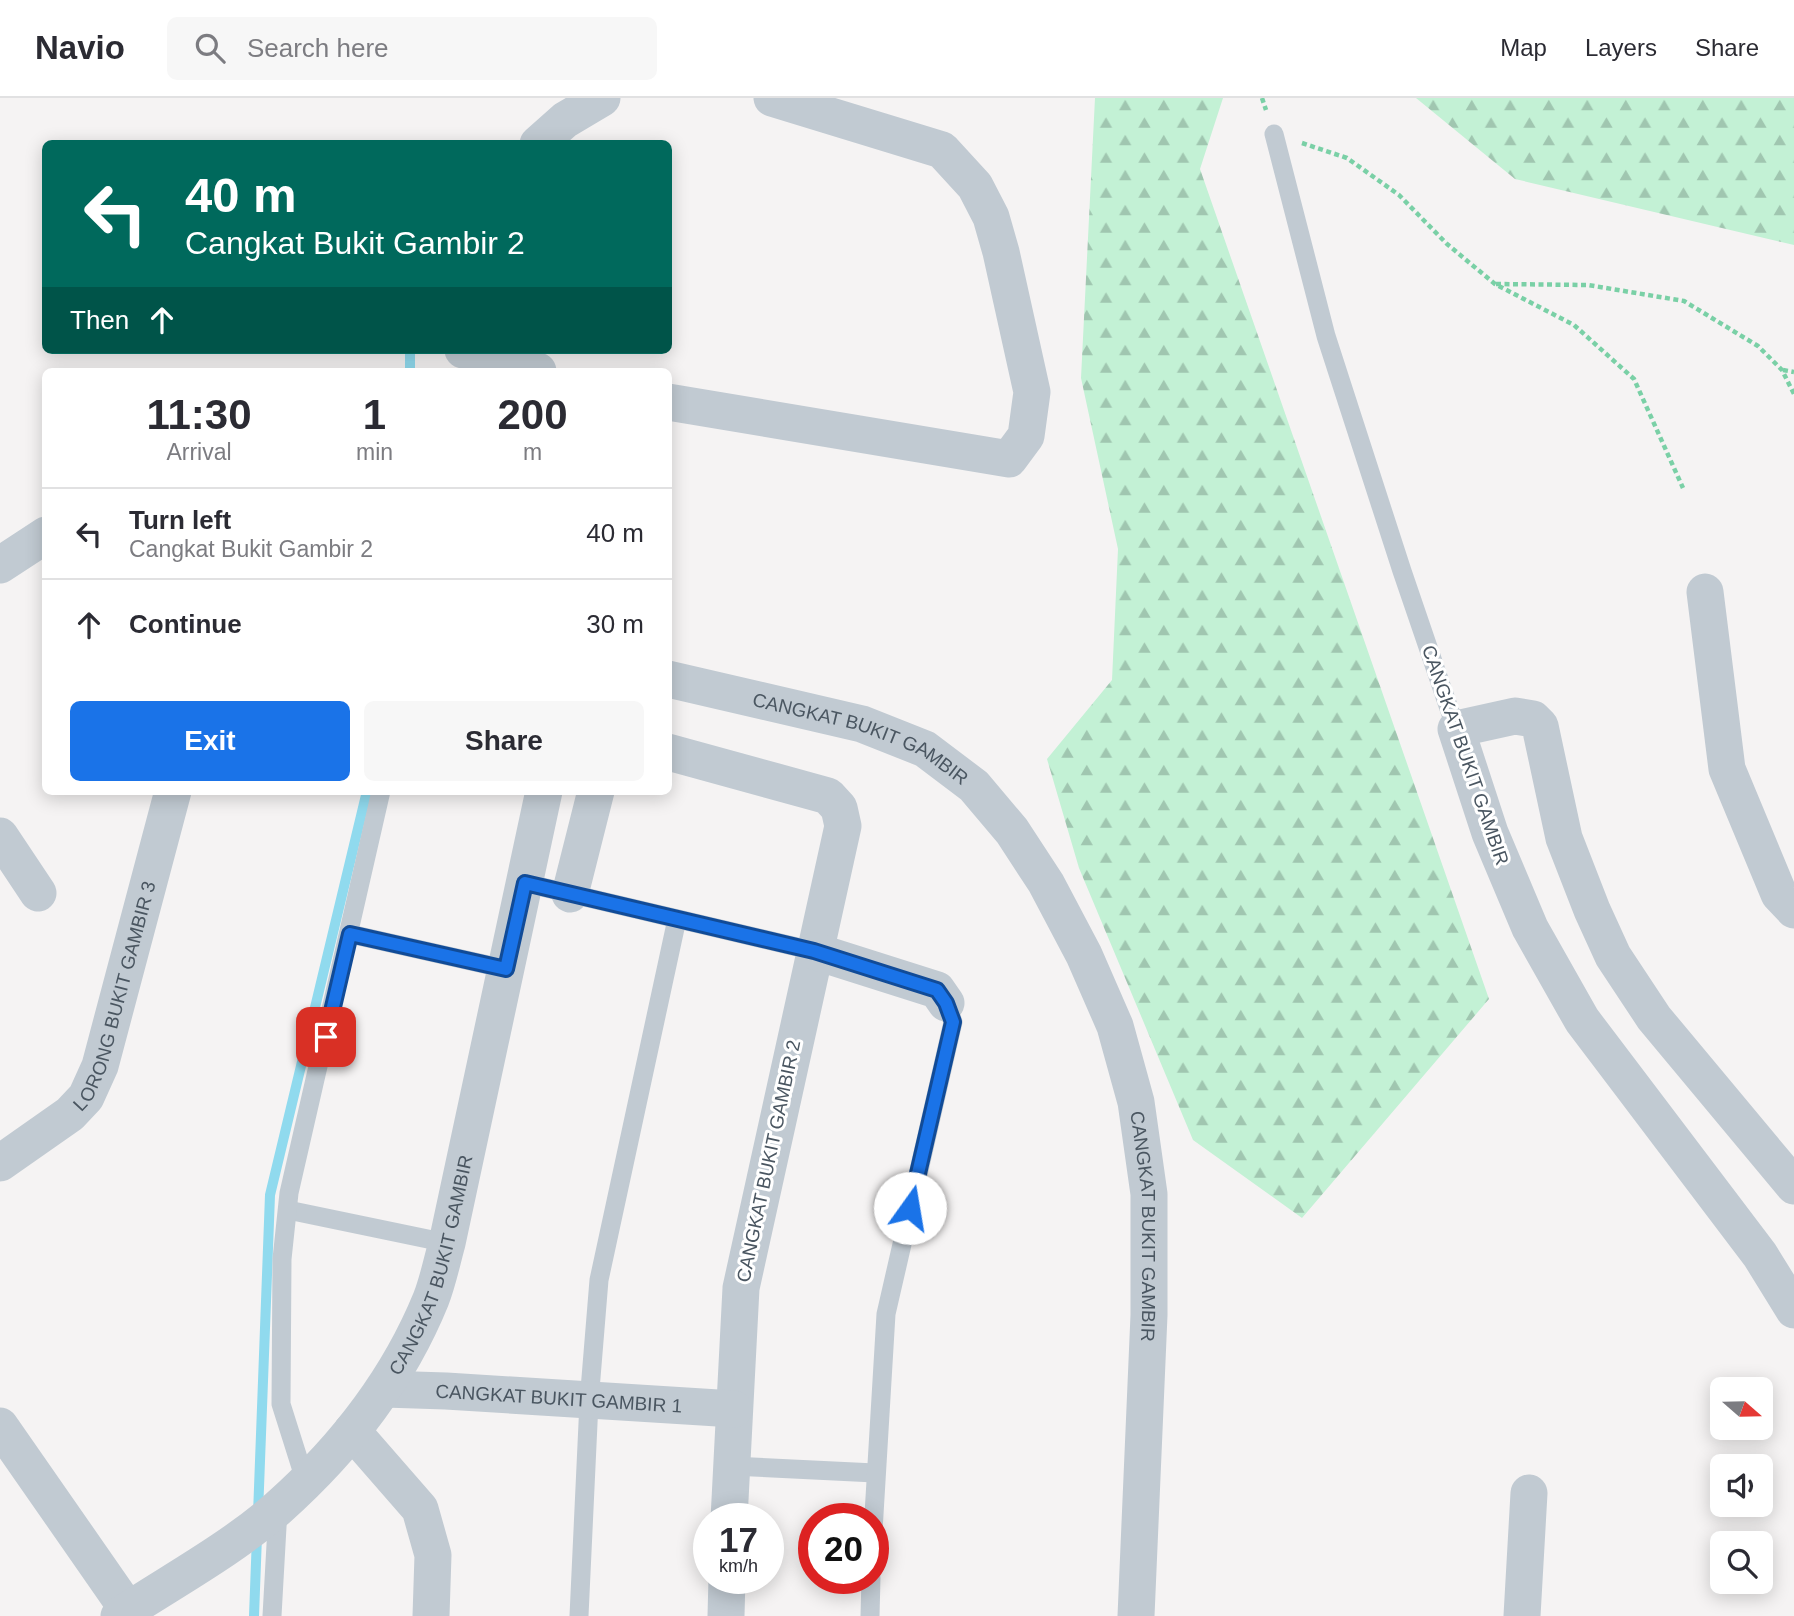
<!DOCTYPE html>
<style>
:root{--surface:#fff;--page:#f7f7f7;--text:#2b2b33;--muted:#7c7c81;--line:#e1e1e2;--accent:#1a73e8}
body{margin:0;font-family:Helvetica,sans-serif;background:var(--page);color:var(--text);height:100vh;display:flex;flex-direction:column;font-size:26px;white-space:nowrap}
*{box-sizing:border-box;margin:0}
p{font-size:23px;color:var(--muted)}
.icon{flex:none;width:38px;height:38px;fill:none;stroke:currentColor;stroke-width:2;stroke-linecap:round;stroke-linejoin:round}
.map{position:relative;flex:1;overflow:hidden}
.side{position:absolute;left:42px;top:270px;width:630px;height:427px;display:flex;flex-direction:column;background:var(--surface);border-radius:10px;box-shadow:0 4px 18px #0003}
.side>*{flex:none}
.guide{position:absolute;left:42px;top:42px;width:630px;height:214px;border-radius:10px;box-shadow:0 4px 18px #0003;background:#00695c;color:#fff;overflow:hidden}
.needle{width:46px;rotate:110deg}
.buttons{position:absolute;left:1710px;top:1279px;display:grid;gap:14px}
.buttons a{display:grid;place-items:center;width:63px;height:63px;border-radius:10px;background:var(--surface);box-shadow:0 4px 18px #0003;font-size:35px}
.speed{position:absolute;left:693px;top:1405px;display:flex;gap:14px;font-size:35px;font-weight:700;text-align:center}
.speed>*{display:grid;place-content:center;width:91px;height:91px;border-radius:50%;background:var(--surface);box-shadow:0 4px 18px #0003;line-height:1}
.speed small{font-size:18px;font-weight:400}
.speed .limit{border:10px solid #d22;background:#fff;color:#111}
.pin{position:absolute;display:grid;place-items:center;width:60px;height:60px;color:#fff;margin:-30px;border-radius:14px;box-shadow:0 4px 10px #0006}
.me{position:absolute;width:77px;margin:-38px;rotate:13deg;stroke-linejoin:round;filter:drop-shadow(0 0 5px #0008)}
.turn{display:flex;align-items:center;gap:24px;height:147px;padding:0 28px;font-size:32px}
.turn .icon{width:91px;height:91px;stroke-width:2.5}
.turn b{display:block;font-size:49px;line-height:60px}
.then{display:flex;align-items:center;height:66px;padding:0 28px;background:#0003;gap:14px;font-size:26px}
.eta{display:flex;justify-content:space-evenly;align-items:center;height:119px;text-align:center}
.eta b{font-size:42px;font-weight:800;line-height:49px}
.primary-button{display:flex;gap:14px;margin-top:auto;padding:14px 28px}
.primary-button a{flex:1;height:80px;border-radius:10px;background:var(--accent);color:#fff;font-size:28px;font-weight:800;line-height:80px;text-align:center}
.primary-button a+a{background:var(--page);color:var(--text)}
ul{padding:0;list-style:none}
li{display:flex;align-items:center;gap:21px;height:91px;padding:0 28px;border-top:2px solid var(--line)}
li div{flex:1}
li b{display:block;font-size:26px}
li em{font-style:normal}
header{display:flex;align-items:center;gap:42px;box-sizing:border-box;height:98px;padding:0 35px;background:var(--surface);border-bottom:2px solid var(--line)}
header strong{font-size:33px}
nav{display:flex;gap:38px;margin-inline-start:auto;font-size:24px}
.search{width:490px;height:63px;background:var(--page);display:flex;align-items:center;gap:18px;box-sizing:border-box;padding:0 24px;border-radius:10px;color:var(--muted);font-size:26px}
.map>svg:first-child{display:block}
.forest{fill:url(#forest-firs)}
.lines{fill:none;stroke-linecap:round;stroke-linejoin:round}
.stream{stroke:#90daee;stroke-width:10}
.path{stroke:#7ad0a6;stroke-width:4.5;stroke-dasharray:5 3.5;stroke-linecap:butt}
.lane{stroke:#c1cad2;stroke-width:19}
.street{stroke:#c1cad2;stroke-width:37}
.route-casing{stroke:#114b97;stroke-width:18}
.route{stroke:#1a73e8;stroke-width:12}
.labels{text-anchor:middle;stroke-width:6;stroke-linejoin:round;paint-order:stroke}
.street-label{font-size:19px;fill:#4a5661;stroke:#fff}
</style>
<header>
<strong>Navio</strong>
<div class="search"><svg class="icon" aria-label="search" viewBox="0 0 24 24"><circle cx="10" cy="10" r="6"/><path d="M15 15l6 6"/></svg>Search here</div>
<nav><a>Map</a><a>Layers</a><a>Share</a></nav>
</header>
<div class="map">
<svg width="1794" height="1518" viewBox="0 0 1794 1518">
<defs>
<pattern id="forest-firs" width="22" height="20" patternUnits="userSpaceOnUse" patternTransform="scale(1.75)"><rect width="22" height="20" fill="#c3f1d5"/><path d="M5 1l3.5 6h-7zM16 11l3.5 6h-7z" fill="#a0c6b0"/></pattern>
</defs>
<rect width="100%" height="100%" fill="#f5f3f3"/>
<g class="forest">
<polygon points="1095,0 1223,0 1200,71 1489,901 1302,1120 1193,1042 1079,770 1047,661 1112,582 1118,451 1081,280"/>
<polygon points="1416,0 1794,0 1794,147 1515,81"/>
</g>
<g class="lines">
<g class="stream">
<polyline points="410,252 410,273"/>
<polyline points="258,1416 270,1097 367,693"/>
<polyline points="254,1518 257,1438"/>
</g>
<g class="path">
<polyline points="1262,0 1266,12"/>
<polyline points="1302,45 1347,60 1399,97 1447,146 1495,186 1574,227 1634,281 1683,390"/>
<polyline points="1496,186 1588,187 1684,203 1758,248 1782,272 1794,296"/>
<polyline points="1783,272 1794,274"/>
</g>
<g class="lane">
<polyline points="1274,36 1326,238 1402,473 1456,631"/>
<polyline points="525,785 814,853"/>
<polyline points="350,836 506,871"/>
<polyline points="288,1112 447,1145"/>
<polyline points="731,1368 875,1375"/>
<polyline points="305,1382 281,1306 282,1161 289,1095 381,693"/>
<polyline points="873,1433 886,1216 953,924 946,905"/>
<polyline points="272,1518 278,1411"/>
<polyline points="579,1518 589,1304 599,1182 677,821"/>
<polyline points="870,1518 871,1480"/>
</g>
<g class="street">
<polyline points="538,46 565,22 602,0"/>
<polyline points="463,252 538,273"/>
<polyline points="668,304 1009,361 1026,338 1032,294 1001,154 991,119 975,88 942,52 772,0"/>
<polyline points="0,467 46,437"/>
<polyline points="1705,494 1727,671 1779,796 1794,812"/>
<path id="s1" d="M668 581 862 626 925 651 974 688 1012 733 1046 785 1084 857 1115 928 1136 1004 1149 1096V1217L1136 1518"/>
<polyline points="668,654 828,698 839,710 843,728 741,1190 729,1421"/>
<polyline points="0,738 38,795"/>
<polyline points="570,796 596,693"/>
<polyline points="814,853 937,892 946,905"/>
<path id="s2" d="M0 1065 70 1016 86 999 100 968 173 693"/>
<polyline points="1794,1088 1654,920 1613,858 1592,812 1564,740 1540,628 1533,621 1515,618 1456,631 1490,735 1530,830 1582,922 1760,1157 1794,1212"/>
<path id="s3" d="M384 1291 446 1293 734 1311"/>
<polyline points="0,1328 128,1512"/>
<polyline points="352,1333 420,1411 433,1457 431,1518"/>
<path id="s4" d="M119 1518C172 1483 230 1452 278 1410 343 1352 398 1282 431 1201 438 1183 442 1163 447 1145L544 693"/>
<polyline points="726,1518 727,1480"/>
<polyline points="1522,1518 1529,1395"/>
</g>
</g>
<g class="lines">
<g class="route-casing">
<polyline id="route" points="326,939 350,836 506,871 525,785 814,853 937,892 946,905 953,924 910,1110"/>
</g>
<use href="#route" class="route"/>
</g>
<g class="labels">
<g class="street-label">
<text dy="7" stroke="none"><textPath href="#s1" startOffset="203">CANGKAT BUKIT GAMBIR</textPath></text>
<text transform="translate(1466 657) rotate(71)" y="7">CANGKAT BUKIT GAMBIR</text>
<text dy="7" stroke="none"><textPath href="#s2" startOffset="214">LORONG BUKIT GAMBIR 3</textPath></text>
<text transform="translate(768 1063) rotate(-78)" y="7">CANGKAT BUKIT GAMBIR 2</text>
<text dy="7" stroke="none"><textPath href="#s1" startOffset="812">CANGKAT BUKIT GAMBIR</textPath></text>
<text dy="7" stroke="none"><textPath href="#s4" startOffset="486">CANGKAT BUKIT GAMBIR</textPath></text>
<text dy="7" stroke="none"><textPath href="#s3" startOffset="175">CANGKAT BUKIT GAMBIR 1</textPath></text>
</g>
</g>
</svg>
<div class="buttons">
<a><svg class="needle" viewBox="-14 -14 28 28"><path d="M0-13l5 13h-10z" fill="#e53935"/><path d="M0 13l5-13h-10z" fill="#7c7c81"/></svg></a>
<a><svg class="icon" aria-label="sound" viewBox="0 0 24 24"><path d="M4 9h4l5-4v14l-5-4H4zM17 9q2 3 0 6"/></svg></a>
<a><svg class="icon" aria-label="search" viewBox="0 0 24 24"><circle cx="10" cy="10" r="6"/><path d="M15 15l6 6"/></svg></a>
</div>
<div class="speed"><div>17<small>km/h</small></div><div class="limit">20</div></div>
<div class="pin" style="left:326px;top:939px;background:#d93025"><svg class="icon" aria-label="arrive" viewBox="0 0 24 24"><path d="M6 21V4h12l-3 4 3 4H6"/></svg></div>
<svg class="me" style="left:910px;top:1110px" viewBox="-20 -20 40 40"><circle r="19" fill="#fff"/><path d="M0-13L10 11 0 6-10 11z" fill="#1a73e8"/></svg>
<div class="guide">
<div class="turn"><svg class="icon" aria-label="left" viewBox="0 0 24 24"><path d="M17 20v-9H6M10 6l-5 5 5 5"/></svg><div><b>40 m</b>Cangkat Bukit Gambir 2</div></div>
<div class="then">Then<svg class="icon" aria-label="ahead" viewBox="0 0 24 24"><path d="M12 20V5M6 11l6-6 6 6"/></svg></div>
</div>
<section class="side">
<div class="eta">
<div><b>11:30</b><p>Arrival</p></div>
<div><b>1</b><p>min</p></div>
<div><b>200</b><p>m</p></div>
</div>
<ul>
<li><svg class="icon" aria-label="left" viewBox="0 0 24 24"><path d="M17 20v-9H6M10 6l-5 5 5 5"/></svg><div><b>Turn left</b><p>Cangkat Bukit Gambir 2</p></div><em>40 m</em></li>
<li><svg class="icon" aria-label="ahead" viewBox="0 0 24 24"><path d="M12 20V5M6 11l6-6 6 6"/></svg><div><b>Continue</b></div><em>30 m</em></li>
</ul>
<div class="primary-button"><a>Exit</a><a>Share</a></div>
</section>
</div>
